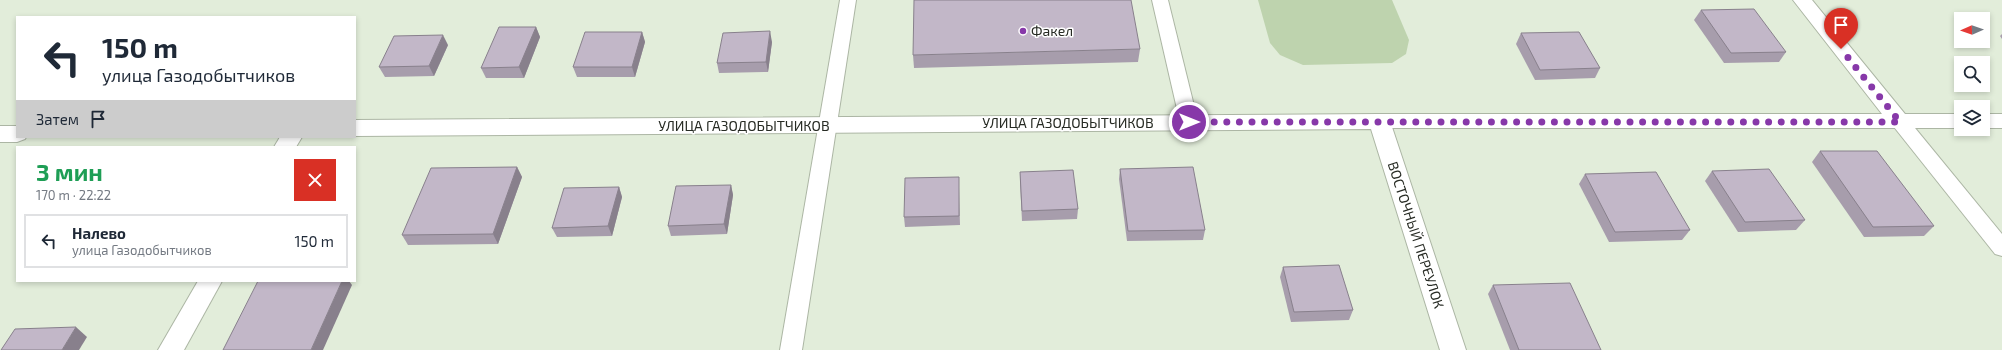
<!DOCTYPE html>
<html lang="ru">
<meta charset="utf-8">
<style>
:root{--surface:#fff;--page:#f6f6f7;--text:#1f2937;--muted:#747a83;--line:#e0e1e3}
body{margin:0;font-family:"Exo 2",sans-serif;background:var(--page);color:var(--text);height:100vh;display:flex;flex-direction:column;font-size:15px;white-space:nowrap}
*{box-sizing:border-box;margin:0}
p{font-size:13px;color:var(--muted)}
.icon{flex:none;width:22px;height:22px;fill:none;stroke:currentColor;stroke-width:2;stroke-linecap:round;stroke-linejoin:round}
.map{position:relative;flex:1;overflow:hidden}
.drawer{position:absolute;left:16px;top:146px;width:340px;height:136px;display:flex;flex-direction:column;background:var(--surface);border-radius:0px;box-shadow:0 2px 6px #0003}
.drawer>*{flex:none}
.guide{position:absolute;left:16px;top:16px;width:340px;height:122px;border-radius:0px;box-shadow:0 2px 6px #0003;background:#fff;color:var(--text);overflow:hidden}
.needle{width:26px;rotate:268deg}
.tools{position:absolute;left:1954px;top:12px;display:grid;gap:8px}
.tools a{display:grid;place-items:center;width:36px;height:36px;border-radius:0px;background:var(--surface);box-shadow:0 2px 6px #0003;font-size:20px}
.pin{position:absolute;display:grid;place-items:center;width:34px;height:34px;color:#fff;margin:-41px -17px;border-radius:50% 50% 50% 0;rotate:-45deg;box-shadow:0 0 4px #0007}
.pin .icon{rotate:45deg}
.me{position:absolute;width:44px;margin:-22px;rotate:90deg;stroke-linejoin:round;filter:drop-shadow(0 0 3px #0008)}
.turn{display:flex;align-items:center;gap:14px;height:84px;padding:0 20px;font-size:18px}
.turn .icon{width:52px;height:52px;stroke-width:2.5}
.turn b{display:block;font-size:28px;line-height:34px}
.then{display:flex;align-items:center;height:38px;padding:0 20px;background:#0003;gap:8px;font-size:15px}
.round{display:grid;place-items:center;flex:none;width:42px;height:42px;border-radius:0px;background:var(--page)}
.headline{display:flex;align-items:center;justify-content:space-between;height:68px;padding:0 20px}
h1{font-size:24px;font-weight:700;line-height:30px;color:#1e9e55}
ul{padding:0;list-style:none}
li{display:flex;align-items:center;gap:12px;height:54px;margin:0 8px 6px;padding:0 12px;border:2px solid var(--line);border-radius:0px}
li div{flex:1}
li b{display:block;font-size:15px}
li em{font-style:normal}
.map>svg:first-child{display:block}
.green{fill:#bed3ae}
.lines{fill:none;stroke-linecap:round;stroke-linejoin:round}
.service-casing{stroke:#acb6a4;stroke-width:2}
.minor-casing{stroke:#acb6a4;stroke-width:2}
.tertiary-casing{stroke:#acb6a4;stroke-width:2}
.service{fill:#fff;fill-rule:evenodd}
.minor{fill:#fff;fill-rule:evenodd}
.tertiary{fill:#fff;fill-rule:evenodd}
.wall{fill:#a79dac}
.shaded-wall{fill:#88808c}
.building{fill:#c2b7c8;stroke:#88808c}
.route{stroke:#8738a9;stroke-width:7;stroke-dasharray:0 12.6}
.poi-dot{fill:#8738a9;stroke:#fff;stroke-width:1.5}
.labels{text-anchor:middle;stroke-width:3;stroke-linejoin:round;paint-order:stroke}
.poi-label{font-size:14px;fill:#272b24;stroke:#fff;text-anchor:start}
.street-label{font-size:14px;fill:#272b24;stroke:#fff}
</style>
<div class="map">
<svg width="2002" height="350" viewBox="0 0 2002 350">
<rect width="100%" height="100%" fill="#e2edda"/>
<polygon class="green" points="1258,0 1392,0 1409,40 1406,54 1392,63 1303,65 1280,55 1270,43"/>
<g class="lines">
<g class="service-casing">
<g id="service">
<polygon points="840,0 856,0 802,350 780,350"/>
<polygon points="1152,0 1168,0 1198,122 1195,127 1189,128 1183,127 1180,122"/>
<polygon points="1900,116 1906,117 2002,234 2002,256 1995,254 1894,127 1891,122 1894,117"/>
</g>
</g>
<g class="minor-casing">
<g id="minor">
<polygon points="1793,0 1812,0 1905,114 1961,114 1961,128 1379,128 1372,126 1368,121 1372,116 1379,114 1882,114"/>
<rect x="1983" y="114" width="19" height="14"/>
<polygon points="280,137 302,137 296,147 274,147"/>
<polygon points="198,281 222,281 184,350 158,350"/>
</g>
</g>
<g class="tertiary-casing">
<g id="tertiary">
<polygon points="1379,114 1386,116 1390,121 1466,350 1440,350 1371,129 355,136 355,120"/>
<polygon points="0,126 17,126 17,137 26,137 25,139 17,142 0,142"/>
</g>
</g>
<use href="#service" class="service"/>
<use href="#minor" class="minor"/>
<use href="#tertiary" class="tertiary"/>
</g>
<g class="wall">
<polygon points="1701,10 1786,52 1779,62 1724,63 1694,20"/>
<polygon points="536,27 540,37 524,78 486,78 481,68"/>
<polygon points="642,32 645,42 635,77 577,77 573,67"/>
<polygon points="1521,33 1600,68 1595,78 1535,80 1516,44"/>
<polygon points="2002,34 2002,39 2000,36"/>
<polygon points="772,42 768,72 719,73 717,63"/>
<polygon points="448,45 434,76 385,77 379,67"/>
<polygon points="1140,49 1138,62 914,68 913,55"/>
<polygon points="1820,151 1934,226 1924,236 1864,237 1812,162"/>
<polygon points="517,167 522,177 498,244 408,245 402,235"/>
<polygon points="1120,169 1205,230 1203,240 1127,241 1119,179"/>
<polygon points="1712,171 1805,220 1796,230 1738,232 1705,181"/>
<polygon points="1020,172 1078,209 1077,219 1022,221 1020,182"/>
<polygon points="1585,174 1690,230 1682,240 1609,242 1579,184"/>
<polygon points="731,185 733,195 727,234 671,236 668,226"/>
<polygon points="619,187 622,197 612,236 557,237 552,228"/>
<polygon points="959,187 960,225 905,227 904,217"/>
<polygon points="1283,267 1353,310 1349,320 1291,322 1280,277"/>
<polygon points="1493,285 1601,350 1510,350 1488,294"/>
</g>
<g class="shaded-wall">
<polygon points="536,27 540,37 524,78 519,67"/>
<polygon points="770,31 772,42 768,72 766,62"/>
<polygon points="642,32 645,42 635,77 632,67"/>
<polygon points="443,35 448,45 434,76 429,66"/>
<polygon points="517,167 522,177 498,244 493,234"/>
<polygon points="731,185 733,195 727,234 724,224"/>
<polygon points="619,187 622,197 612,236 608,226"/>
<polygon points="342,281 349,281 352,285 323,350 311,350"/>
<polygon points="76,327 87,337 79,350 62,350"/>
</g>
<g class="building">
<polygon points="914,0 1131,0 1140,49 913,55"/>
<polygon points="1754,9 1786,52 1731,53 1701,10"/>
<polygon points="499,27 536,27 519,67 481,68"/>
<polygon points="770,31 766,62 717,63 723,33"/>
<polygon points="585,32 642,32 632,67 573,67"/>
<polygon points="1579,32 1600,68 1540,70 1521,33"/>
<polygon points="443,35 429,66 379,67 394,36"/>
<polygon points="1820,151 1877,151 1934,226 1873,227"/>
<polygon points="517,167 493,234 402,235 431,168"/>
<polygon points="1193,167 1205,230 1128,231 1120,169"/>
<polygon points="1769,169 1805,220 1745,222 1712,171"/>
<polygon points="1073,170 1078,209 1022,211 1020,172"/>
<polygon points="1656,172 1690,230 1615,232 1585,174"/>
<polygon points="959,177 959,216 904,217 905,178"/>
<polygon points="731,185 724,224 668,226 676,186"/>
<polygon points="619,187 608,226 552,228 564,188"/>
<polygon points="1339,265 1353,310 1294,312 1283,267"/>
<polygon points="258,281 342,281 311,350 223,350"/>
<polygon points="1570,283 1601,350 1519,350 1493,285"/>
<polygon points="76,327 62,350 1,350 15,329"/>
</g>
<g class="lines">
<polyline class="route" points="1189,122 1900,122 1841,49"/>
</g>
<circle class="poi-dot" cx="1023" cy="31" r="4"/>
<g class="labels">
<g class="poi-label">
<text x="1031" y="36">Факел</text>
</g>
<g class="street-label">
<text x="1068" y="128">УЛИЦА ГАЗОДОБЫТЧИКОВ</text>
<text x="744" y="131">УЛИЦА ГАЗОДОБЫТЧИКОВ</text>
<text transform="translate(1416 235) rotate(72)" y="5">ВОСТОЧНЫЙ ПЕРЕУЛОК</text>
</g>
</g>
</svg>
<div class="tools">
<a><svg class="needle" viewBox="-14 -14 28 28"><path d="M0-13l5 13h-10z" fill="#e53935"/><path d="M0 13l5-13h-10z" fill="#747a83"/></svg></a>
<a><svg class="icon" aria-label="search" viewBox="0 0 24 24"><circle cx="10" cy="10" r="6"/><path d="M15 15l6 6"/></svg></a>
<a><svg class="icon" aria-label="layers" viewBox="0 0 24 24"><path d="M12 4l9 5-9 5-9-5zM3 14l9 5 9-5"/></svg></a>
</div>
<div class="pin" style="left:1841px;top:49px;background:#d93025"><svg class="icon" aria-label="arrive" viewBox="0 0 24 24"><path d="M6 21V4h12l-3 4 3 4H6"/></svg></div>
<svg class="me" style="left:1189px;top:122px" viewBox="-20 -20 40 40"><circle r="17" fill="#8738a9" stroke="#fff" stroke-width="3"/><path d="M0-11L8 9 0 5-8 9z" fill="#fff"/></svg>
<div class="guide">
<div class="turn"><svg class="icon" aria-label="left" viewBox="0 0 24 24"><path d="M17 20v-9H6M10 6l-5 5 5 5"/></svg><div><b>150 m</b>улица Газодобытчиков</div></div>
<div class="then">Затем<svg class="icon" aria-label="arrive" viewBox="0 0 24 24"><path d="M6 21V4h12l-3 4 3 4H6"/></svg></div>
</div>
<section class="drawer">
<div class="headline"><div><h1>3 мин</h1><p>170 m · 22:22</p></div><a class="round" style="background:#d93025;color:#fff"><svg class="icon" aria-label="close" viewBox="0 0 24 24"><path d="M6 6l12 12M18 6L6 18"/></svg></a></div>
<ul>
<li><svg class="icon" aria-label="left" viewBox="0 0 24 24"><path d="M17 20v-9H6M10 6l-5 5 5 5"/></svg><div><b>Налево</b><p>улица Газодобытчиков</p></div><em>150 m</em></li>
</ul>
</section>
</div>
